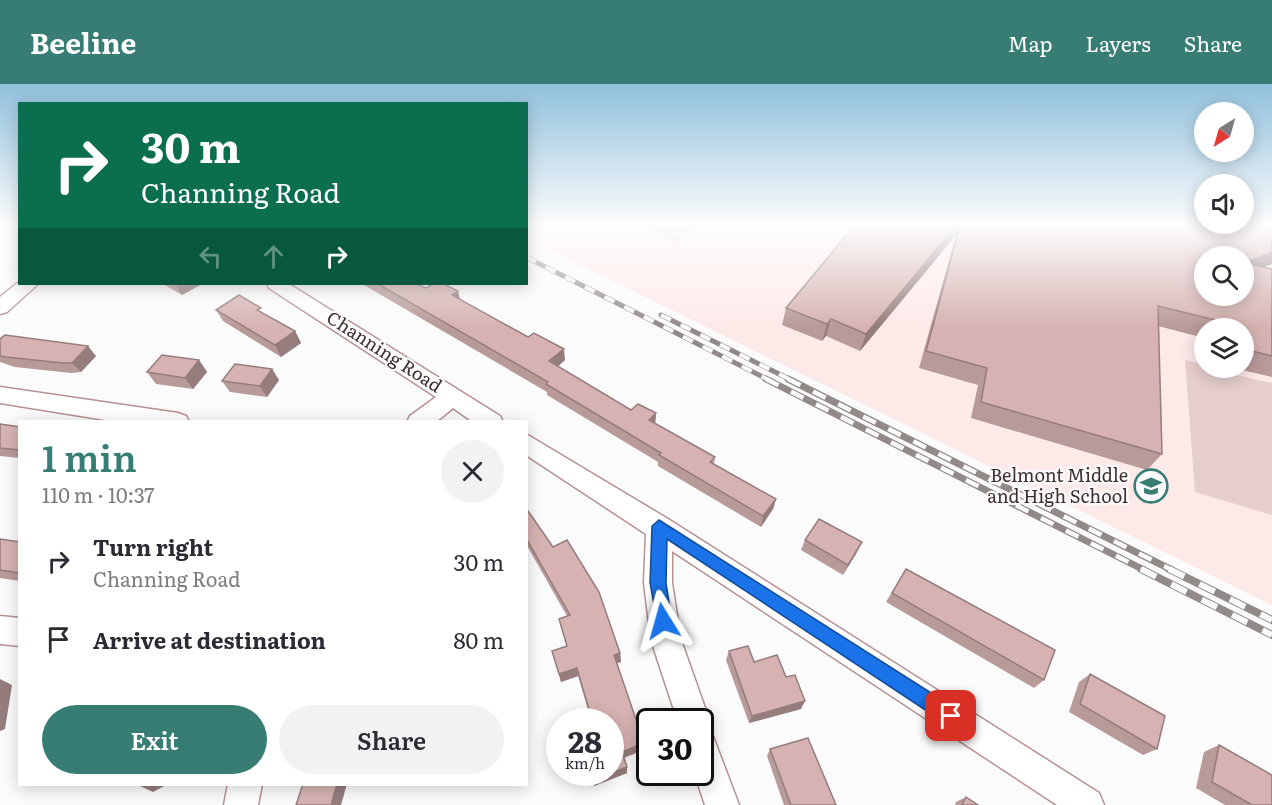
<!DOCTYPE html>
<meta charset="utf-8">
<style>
:root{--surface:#fff;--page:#f2f2f3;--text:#2b2b33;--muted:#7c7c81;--accent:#377d74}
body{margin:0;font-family:Literata,serif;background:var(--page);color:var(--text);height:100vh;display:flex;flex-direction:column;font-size:22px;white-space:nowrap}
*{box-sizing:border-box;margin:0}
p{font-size:20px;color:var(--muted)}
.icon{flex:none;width:33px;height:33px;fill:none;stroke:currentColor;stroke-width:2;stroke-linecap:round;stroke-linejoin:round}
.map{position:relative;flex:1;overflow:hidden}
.details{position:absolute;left:18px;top:336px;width:510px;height:366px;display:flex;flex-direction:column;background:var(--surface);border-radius:0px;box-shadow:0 3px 15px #0003}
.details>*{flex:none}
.banner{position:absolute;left:18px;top:18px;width:510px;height:183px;border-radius:0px;box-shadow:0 3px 15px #0003;background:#0b6e4f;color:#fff;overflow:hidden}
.needle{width:39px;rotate:217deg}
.controls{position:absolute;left:1194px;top:18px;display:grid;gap:12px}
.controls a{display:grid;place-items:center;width:60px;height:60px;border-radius:50%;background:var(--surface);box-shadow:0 3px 15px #0003;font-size:30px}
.speed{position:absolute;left:546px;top:624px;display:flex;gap:12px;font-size:30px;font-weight:700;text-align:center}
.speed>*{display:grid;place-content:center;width:78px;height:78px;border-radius:50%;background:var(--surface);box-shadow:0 3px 15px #0003;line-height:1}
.speed small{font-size:15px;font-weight:400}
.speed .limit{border:3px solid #111;border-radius:9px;background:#fff;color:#111}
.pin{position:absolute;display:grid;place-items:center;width:51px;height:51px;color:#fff;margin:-26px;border-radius:12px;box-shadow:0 3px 9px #0006}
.me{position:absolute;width:66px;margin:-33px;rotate:352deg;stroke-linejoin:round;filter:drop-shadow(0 0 4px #0008)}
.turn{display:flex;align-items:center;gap:21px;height:126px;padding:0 24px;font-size:27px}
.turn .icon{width:78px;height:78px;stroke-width:2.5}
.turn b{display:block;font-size:42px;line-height:51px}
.lanes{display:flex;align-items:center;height:57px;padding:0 24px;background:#0003;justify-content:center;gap:30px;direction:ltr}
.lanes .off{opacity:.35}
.round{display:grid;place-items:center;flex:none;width:63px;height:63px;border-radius:32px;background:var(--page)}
.overview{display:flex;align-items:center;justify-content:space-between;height:102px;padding:0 24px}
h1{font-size:36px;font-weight:600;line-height:45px;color:var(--accent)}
.cta{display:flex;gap:12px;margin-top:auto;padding:12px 24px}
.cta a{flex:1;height:69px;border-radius:36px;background:var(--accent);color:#fff;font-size:24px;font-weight:600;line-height:69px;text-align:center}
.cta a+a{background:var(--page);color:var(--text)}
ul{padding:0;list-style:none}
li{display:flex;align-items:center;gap:18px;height:78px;padding:0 24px}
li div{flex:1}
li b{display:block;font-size:22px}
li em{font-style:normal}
header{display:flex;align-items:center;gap:36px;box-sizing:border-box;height:84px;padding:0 30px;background:var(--accent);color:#fff}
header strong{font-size:28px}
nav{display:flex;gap:33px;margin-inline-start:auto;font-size:21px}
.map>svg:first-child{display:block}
.built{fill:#fee9e9;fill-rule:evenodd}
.green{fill:#e7cece}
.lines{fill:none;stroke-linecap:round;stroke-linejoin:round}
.minor-casing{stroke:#b79190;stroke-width:3}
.minor{fill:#fff;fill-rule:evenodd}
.rail-far2-casing{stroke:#928a89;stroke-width:5}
.rail-far1-casing{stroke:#928a89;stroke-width:7}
.rail-casing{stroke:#928a89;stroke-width:8}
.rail-far2{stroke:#fbfbfb;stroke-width:4;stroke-dasharray:11;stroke-linecap:butt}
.rail-far1{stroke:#fbfbfb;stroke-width:4.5;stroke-dasharray:14;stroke-linecap:butt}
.rail{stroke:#fbfbfb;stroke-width:6;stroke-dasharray:17;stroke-linecap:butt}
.wall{fill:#b89a99}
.shaded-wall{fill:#967d7d}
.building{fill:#d6b3b2;stroke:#967d7d;stroke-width:1.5;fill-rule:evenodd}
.route{fill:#1a73e8;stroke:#114b97;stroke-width:1.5}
.labels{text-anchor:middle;stroke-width:4.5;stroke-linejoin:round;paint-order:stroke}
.street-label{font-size:18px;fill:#3f302f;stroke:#fbfbfb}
.poi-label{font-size:18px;fill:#3f302f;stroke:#fbfbfb;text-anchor:end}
</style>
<header>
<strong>Beeline</strong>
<nav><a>Map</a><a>Layers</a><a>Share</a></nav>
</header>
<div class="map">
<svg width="1272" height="721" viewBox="0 0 1272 721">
<rect width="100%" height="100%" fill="#fbfbfb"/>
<path class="built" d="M526 142H1272V521L527 155ZM1204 172H1244V212H1204ZM1204 244H1244V284H1204Z"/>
<g class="green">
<polygon points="641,142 695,142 676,158"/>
<polygon points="1185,276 1204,281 1204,284 1272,299 1272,431 1195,408"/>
</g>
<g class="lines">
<g class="minor-casing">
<g id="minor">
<polygon points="20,197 20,200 38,200 7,228 0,230 0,213"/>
<polygon points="267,200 289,200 500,332 503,338 473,338 453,324 436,338 407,338 410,332 436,313 269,204"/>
<polygon points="0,303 178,329 186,332 189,338 118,338 0,319"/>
<polygon points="526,350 668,435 1099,709 1104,721 1057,721 672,467 672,499 681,556 710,638 707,645 711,647 739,721 705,721 694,688 700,688 700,638 678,638 651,556 644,499 646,450 526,371"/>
<polygon points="0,532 20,534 20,562 0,560"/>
<polygon points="228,700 262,700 258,721 224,721"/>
</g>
</g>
<use href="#minor" class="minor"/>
<g class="rail-far2-casing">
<g id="rail-far2">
<polyline points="526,173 769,296"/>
<polyline points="661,231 791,296"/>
</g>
</g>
<g class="rail-far1-casing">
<g id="rail-far1">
<polyline points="766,295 1144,486"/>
<polyline points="788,295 1172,486"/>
</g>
</g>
<g class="rail-casing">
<g id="rail">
<polyline points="1141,485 1272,551"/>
<polyline points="1169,485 1272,536"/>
</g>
</g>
<use href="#rail-far2" class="rail-far2"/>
<use href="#rail-far1" class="rail-far1"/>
<use href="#rail" class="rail"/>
</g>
<g class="wall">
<polygon points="854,142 1272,142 1264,183 1272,185 1272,293 1234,284 1244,284 1244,244 1204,244 1204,254 1158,242 1162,370 1147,386 971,334 978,301 919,284 956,151 860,267 826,252 822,257 782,241 786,224"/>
<polygon points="163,200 202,200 182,211"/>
<polygon points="364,200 416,200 426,204 460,216 565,276 558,282 631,326 656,329 655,340 715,373 714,380 776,415 773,425 761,443 658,382 658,378 547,311 547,308 364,201"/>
<polygon points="216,226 264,230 295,247 301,259 281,273 223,237"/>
<polygon points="0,255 96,272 81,288 71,289 15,283 0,278"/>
<polygon points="199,276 207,288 193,305 156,300 147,288"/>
<polygon points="272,285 279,296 267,313 230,308 222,297"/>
<polygon points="0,340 20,343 20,374 0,372"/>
<polygon points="526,424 620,569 621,578 617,579 644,659 644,666 624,674 627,689 594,702 590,688 610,688 589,629 578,592 561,598 552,567 567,562 559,535 567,532 526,460"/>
<polygon points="0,455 20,458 20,497 0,494"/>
<polygon points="805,456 857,468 843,491 801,466"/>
<polygon points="906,485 1044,596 1034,604 886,518"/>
<polygon points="729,567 754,578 786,593 801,625 749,639 726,576"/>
<polygon points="1090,590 1157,665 1143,671 1069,628 1079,598"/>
<polygon points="1219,661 1272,721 1225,721 1196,704 1204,668"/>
<polygon points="770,665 836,721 784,721 767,672"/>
<polygon points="966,713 978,721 955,721 956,718"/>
</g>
<g class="shaded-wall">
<polygon points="956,142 959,142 956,151 860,267 866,250"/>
<polygon points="1272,168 1272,180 1244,191 1245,179"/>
<polygon points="175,200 202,200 182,211"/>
<polygon points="458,207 461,219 452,211"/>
<polygon points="831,235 826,252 822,257 827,240"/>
<polygon points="295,247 301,259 281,273 275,261"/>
<polygon points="88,262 96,272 81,288 72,279"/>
<polygon points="564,265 565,276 551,289 549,277"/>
<polygon points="199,276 207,288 193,305 185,294"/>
<polygon points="272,285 279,296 267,313 260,302"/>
<polygon points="656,329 655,341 649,336"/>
<polygon points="776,415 773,425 761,443 763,432"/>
<polygon points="862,458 857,468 843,491 848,481"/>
<polygon points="620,569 621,578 614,580 614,571"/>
<polygon points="577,584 578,592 561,598 559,590"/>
<polygon points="0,595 12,601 5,645 0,647"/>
<polygon points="805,617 801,625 749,639 752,632"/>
<polygon points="644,659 644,666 622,674 622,668"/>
<polygon points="627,683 627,689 594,702 593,696"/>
<polygon points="143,700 168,700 153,708 140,702"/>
<polygon points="337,700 347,700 341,721 331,721"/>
</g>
<g class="building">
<polygon points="854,142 956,142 866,250 831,235 827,240 786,224"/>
<path d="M960 142H1272V168L1245 179 1272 185V272L1244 265V244H1232V240L1158 222 1162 370 981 318 987 284 926 267ZM1204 172H1244V212H1204Z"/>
<polygon points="378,200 416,200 426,204 433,200 444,200 458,207 452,211 528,253 534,249 564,265 549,277 631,326 638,320 656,329 649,336 715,373 710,378 776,415 763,432 659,371 661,369 546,300 548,298"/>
<polygon points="239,211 261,224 257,226 295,247 275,261 216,226"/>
<polygon points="5,251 88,262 72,279 63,279 6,273 0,272 0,255"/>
<polygon points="162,271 199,276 185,294 147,288"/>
<polygon points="235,280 272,285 260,302 222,297"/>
<polygon points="0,340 20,343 20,366 0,364"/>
<polygon points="526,424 553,463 567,456 599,508 620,569 614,571 644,659 622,668 627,683 593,696 591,688 610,688 610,638 576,638 575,634 590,629 577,584 559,590 552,567 567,562 559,535 570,531 526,454"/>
<polygon points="819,435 862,458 848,481 805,456"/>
<polygon points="0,455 20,458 20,489 0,486"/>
<polygon points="906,485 1055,566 1044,596 892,509"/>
<polygon points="748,562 754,578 777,571 786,593 795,591 805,617 752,632 729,567"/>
<polygon points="1090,590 1165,632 1157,665 1080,620"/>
<polygon points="808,654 836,721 791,721 770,665"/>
<polygon points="1219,661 1272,691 1272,721 1252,721 1212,698"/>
<polygon points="303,700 337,700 331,721 296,721"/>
<polygon points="966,713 978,721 962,721"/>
</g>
<linearGradient id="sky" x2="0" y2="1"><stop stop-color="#90c0dc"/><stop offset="0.58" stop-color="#fdfdfd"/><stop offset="1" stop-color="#fdfdfd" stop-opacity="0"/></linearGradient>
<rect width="1272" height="243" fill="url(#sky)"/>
<polygon class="route" points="659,436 958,626 960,632 958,639 951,641 945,639 667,455 666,499 672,537 669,542 663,545 658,542 650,499 652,442"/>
<defs>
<g id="school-ring" transform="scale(1.725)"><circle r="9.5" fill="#fbfbfb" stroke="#377d74" stroke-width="1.5"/><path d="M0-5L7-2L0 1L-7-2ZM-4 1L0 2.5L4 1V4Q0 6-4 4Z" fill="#377d74"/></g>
</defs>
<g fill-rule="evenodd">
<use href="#school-ring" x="1151" y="402"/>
</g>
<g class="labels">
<g class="street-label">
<text transform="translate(384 268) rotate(33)" y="6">Channing Road</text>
</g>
<g class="poi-label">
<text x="1128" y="398">Belmont Middle<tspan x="1128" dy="21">and High School</tspan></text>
</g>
</g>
</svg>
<div class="controls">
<a><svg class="needle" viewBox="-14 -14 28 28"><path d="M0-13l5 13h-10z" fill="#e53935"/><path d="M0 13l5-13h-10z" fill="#7c7c81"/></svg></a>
<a><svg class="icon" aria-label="sound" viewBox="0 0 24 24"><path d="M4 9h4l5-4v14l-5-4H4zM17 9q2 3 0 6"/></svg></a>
<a><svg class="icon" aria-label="search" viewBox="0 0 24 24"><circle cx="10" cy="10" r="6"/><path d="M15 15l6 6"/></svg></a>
<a><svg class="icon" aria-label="layers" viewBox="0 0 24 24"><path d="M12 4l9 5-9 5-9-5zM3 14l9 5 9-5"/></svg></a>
</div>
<div class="speed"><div>28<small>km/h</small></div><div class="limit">30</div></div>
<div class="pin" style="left:951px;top:632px;background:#d93025"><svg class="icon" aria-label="arrive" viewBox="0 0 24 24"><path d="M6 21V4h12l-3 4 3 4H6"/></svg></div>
<svg class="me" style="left:663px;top:537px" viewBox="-20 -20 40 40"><path d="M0-17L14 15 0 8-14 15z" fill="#1a73e8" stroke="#fff" stroke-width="4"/></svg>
<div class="banner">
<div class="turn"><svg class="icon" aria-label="right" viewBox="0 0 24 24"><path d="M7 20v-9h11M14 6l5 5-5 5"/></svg><div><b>30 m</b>Channing Road</div></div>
<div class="lanes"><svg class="icon off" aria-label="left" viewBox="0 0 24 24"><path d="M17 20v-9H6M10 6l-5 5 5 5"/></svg><svg class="icon off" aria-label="ahead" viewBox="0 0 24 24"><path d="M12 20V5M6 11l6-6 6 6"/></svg><svg class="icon" aria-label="right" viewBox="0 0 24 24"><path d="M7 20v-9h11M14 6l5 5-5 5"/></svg></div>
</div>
<section class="details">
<div class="overview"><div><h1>1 min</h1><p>110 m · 10:37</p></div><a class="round"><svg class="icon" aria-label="close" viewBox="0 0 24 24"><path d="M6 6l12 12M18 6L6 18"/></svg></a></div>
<ul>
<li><svg class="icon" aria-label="right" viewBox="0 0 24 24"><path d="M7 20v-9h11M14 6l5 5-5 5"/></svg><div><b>Turn right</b><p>Channing Road</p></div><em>30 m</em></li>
<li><svg class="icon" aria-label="arrive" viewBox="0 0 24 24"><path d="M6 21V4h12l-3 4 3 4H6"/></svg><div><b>Arrive at destination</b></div><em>80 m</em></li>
</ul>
<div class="cta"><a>Exit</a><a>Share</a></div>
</section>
</div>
